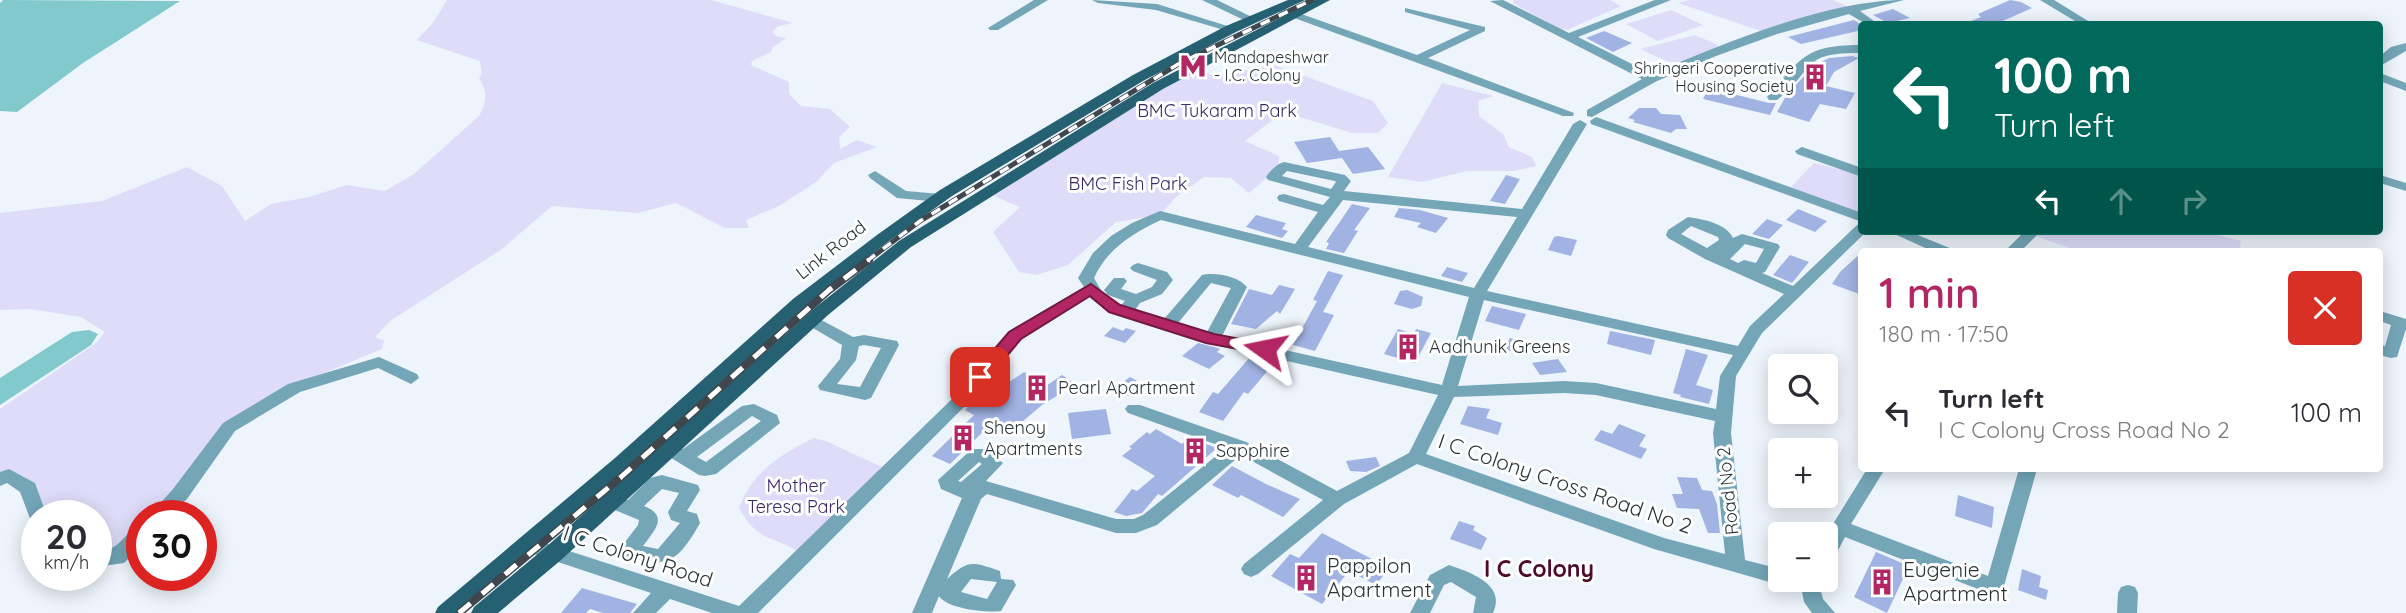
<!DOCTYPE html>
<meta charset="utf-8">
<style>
:root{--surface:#fff;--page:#f2f2f3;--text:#2b2b33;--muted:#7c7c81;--accent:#b22763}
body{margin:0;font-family:Quicksand,sans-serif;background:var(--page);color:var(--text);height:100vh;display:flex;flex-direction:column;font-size:26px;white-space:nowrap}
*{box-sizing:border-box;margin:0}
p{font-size:23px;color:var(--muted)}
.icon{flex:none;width:38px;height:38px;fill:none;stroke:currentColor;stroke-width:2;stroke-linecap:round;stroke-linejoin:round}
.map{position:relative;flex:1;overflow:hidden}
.side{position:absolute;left:1858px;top:248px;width:525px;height:224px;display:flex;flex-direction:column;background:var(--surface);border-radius:7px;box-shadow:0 4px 18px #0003}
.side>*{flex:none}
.hud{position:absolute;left:1858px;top:21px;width:525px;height:214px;border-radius:7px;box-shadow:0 4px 18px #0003;background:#00695c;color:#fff;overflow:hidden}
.fabs{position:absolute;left:1768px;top:354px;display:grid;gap:14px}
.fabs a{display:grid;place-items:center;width:70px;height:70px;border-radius:7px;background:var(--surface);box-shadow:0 4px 18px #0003;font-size:35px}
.speed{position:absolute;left:21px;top:500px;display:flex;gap:14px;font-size:35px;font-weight:700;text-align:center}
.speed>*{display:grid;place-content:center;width:91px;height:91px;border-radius:50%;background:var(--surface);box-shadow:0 4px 18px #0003;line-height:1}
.speed small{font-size:18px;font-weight:400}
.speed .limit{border:10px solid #d22;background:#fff;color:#111}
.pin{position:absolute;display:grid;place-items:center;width:60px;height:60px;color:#fff;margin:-30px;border-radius:14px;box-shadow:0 4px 10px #0006}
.me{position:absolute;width:77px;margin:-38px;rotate:282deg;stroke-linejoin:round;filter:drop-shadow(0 0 5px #0008)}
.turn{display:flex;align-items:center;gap:24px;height:147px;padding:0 21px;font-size:32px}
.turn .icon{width:91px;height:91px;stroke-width:2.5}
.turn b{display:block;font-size:49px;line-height:60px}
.lanes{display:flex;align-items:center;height:66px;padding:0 21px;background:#0003;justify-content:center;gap:35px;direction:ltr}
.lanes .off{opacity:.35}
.round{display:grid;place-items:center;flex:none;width:74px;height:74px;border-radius:7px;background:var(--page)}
.head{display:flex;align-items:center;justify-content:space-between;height:119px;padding:0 21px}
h1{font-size:42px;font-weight:600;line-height:52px;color:var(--accent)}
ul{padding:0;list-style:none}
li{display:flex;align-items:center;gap:21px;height:91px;padding:0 21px}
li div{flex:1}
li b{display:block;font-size:26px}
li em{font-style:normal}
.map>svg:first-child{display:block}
.green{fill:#dfdcf9}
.water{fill:#81c9cc}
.building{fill:#a1b3e3}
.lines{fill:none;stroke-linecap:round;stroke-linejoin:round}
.minor{fill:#74a6b8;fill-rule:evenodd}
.major{fill:#256073;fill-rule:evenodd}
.rail-far1-casing{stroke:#3f474d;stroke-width:5}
.rail-casing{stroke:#3f474d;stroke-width:8}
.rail-far1{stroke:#fff;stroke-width:3.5;stroke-dasharray:10;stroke-linecap:butt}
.rail{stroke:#fff;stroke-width:5;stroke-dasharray:15;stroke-linecap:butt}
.route{fill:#b22763;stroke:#741940;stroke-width:2}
.labels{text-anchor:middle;stroke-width:6;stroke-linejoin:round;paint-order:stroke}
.far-poi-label{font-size:16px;fill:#2b3339;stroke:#fff;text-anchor:start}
.park-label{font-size:18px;fill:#392a66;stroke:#fff}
.street-label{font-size:18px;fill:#2b3339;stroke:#fff}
.poi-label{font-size:18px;fill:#2b3339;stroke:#fff;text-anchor:start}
.near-street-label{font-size:21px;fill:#2b3339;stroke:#fff}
.near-poi-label{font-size:21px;fill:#2b3339;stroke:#fff;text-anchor:start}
.near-neighbourhood-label{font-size:23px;font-weight:bold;fill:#4f0c29;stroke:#fff}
</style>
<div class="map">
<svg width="2406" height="613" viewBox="0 0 2406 613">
<rect width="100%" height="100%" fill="#edf4fb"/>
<g class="green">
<path d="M447 0H711L793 23 778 26 773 32 776 36 786 38 772 48 771 52 752 61 751 65 789 82V94L801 106 830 109 850 127 839 137 840 149 857 140 877 147 834 163 816 182 779 206 746 220 749 228H725L676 203 638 213 552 206 502 249 390 321 375 337 384 341 382 349 290 387 224 428 174 497 154 516H142V529L116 555 96 556V516H44L35 485 0 476V409L96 343 105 332 81 317 30 309 0 310V213L102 201 187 167 222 186 245 221 271 204 309 197 347 185 385 191 414 174 479 116C487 102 488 92 479 78L482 74 480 61 417 40 433 23Z"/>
<polygon points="1513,0 1610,0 1621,6 1569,29 1560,30 1513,3"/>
<polygon points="1689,0 1833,0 1849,7 1761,31 1678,3"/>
<polygon points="1671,10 1703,25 1658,41 1626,24"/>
<path d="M1695 35 1718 45C1686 73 1675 65 1640 49Z"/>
<polygon points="1274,65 1373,101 1388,123 1378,133 1352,133 1283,112 1245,141 1279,156 1278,168 1249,193 1231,178 1204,177 1176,197 1160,215 1116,222 1068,265 1036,275 1019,272 993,232 1020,207 994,196 1075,140 1199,69 1214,77"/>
<polygon points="1442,83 1493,96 1478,101 1479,116 1503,134 1509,147 1532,157 1536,166 1514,171 1466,171 1422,182 1388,177"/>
<polygon points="1814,163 1862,175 1862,208 1856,215 1791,187"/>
<polygon points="2034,231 2202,231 2241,241 2239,252 2082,252 2029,234"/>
<path d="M814 438 828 442 882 467 799 553C772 533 760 545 739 508 752 472 781 454 814 438Z"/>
</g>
<g class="water">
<polygon points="3,0 180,1 83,63 17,112 0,111 0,3"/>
<polygon points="89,330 98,334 91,345 0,405 0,378 72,332"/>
</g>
<g class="building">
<polygon points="2010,0 2021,2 2032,8 1996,24 1964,24 1981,17 1978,14"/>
<polygon points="1893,9 1910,18 1888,23 1873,15"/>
<polygon points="1854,20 1862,25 1862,30 1801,44 1788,37"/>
<polygon points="1604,31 1632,43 1613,52 1586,38"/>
<polygon points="1852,56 1859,58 1834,72 1826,86 1855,93 1846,109 1820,104 1809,122 1777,112 1786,96 1813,66 1829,58"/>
<polygon points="1709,88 1769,103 1776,103 1770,115 1703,99"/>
<polygon points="1639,108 1656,108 1661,114 1680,115 1687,129 1676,129 1671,133 1633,122 1635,120 1628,118"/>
<polygon points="1330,137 1339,151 1368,147 1385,169 1353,174 1342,158 1307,163 1294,142"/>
<polygon points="1506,175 1520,179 1505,204 1490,201"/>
<polygon points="1352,204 1370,208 1354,230 1358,231 1344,253 1326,249 1329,243 1326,242"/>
<polygon points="1399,208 1420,210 1448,218 1436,233 1417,227 1421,223 1394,217"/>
<polygon points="1798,209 1827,221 1815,232 1786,220"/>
<polygon points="1256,215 1286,223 1282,229 1288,231 1282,238 1246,227"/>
<polygon points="1767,219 1783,225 1769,239 1752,234"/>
<polygon points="1558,236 1577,240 1571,256 1548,250 1554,237"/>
<polygon points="1862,252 1862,295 1832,284 1840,272"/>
<polygon points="1790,255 1809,262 1792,283 1773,275"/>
<polygon points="1447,267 1468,273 1462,282 1441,276"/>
<polygon points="1328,271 1343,275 1323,312 1334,315 1315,351 1293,345 1317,301 1313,300"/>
<polygon points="1279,285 1295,289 1280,314 1277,311 1256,329 1231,324 1249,289 1272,295"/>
<polygon points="1407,290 1423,297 1421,306 1412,309 1394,304 1400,291"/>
<polygon points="1492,306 1526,314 1519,330 1485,321"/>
<polygon points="1113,327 1123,331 1126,328 1136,331 1125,343 1104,336"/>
<polygon points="1398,329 1414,334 1416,329 1431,333 1415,363 1384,354"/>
<polygon points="1610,331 1655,340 1651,355 1607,344"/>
<polygon points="1510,338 1533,345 1527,356 1504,349"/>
<polygon points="1198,343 1218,348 1220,349 1217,352 1225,356 1209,369 1182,356"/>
<polygon points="1686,349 1708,355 1696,385 1713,390 1709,404 1680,397 1681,395 1673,393"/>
<polygon points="1251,356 1275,362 1248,394 1244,392 1223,421 1199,412 1213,392 1218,394"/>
<polygon points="1558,359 1567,372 1540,375 1532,363"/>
<polygon points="1024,372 1049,384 1062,375 1076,384 1042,405 1009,433 991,424 950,464 932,456 974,415 965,410 971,403 985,392 990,395"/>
<polygon points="1130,377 1148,387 1138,395 1133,392 1128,396 1115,388"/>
<polygon points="1468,406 1490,409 1486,418 1502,423 1498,435 1460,424"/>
<polygon points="1106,409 1111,434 1072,439 1068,413"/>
<polygon points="1619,424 1646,435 1639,446 1647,449 1641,459 1594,440 1601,430 1612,434"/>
<polygon points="1156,429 1182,444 1189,438 1217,448 1162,496 1158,494 1142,513 1126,516 1114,512 1132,489 1137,491 1155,476 1122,456 1132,448 1129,447 1147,432 1150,434"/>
<polygon points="1376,457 1380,466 1366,472 1350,471 1346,461"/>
<polygon points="1232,466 1266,484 1300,499 1283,517 1241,495 1238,498 1212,485"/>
<polygon points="1677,477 1697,478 1702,490 1712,491 1717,504 1720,533 1708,533 1699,509 1677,508 1672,494 1683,494"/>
<polygon points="1958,495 1994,507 1992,528 1955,516"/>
<polygon points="1459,521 1475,526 1473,530 1487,538 1481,550 1450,539"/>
<polygon points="1322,533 1389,568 1376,585 1349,571 1322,604 1271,576 1290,554 1299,558"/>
<polygon points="1876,552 1909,566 1887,613 1854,597"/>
<polygon points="2022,569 2041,576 2039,587 2048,590 2046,600 2018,590"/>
<polygon points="582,588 637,604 630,613 603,613 590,609 586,613 561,613"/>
</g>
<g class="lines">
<g class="minor">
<polygon points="1034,0 1048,0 998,30 990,30 988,28"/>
<polygon points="1092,0 1157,4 1237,29 1231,32 1156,10 1098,3"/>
<polygon points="1202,0 1217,0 1258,20 1248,22"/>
<path d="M1503 0 1569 33 1655 0H1671L1578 37 1652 74C1721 44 1828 0 1904 0L1860 11 1878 24H1866L1849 14 1777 34 1716 56 1657 81 1592 117 1587 116V110L1642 79 1490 1Z"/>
<polygon points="2040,0 2054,0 2093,24 2080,24"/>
<polygon points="1279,6 1417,55 1470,30 1405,12 1405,8 1485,27 1485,31 1428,58 1574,113 1573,116 1563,116 1275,11 1273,9"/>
<polygon points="2406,43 2406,51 2380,66 2380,56 2391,47"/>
<path d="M1862 45V53C1800 52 1817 68 1777 100H1769L1767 97C1802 57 1805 45 1862 45Z"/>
<polygon points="2380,73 2406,83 2406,91 2380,81"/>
<polygon points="1596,117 1862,213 1862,222 1591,124 1590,121"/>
<path d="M1580 120 1587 124 1487 291 1738 346 1750 326 1784 294 1705 259 1668 238 1666 235 1668 230 1688 217C1703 219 1727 224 1733 238L1742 234 1778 244 1780 247 1765 272 1762 273 1793 286 1857 225 1862 224V231H1867L1762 333 1736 376 1731 433 1745 560 1780 569V579H1789L1787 582 1780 585 1654 549 1417 464 1344 504 1258 574 1251 577 1244 574 1241 569 1244 564 1323 500 1241 455 1157 525 1136 533H1116L987 494 981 499 947 579C968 560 972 561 1000 571L1001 579 1013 580 1016 585 1001 611C987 613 947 609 939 596L932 613H912L962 498 941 489 938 480 972 449H984L1003 463 986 481 1116 519H1134L1143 515 1226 448 1128 413 1125 409 1128 405H1140L1246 442 1337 491 1409 453 1438 395 1206 343 1108 312 1089 297 1021 339 965 406 758 613H712L670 599 656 613H633L651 593 519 549 516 544 519 539 526 537 739 606 953 398 1009 331 1084 287 1078 278 1093 253 1111 236 1132 223 1160 211 1295 244 1318 212 1279 201 1277 198 1279 195 1284 194 1323 205 1330 197 1268 180 1266 177C1270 171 1277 164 1284 162L1345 175 1351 181 1344 191 1522 209 1573 124ZM1287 171 1335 181 1336 182 1331 189 1282 176ZM1343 200 1517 217 1474 288 1308 247ZM1161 220 1469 297 1442 385 1222 336 1247 287C1238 276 1215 272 1202 275L1164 319 1135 310 1140 303 1162 294 1173 280 1167 272 1138 263 1133 265 1130 268 1133 271 1157 280 1152 287 1136 294 1121 289 1127 281 1124 278H1114L1104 290 1108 295 1125 301 1120 306 1102 292 1094 278C1107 249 1133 233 1161 220ZM1691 226 1718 237 1719 240 1707 248 1681 234ZM1745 244 1764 249 1756 263 1744 260 1738 263 1730 259ZM1211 283 1231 288 1207 332 1178 323ZM1484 300 1733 355 1720 376 1716 409 1596 383 1564 381 1458 386ZM1564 393 1596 395 1715 421 1713 433 1725 554 1664 538 1426 454 1454 397ZM979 462 982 464 961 482 958 481ZM971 579 997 582 987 599 961 592Z"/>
<polygon points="1802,147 1862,168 1862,177 1797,154 1795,151"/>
<polygon points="875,171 906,191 940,194 947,198 940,202 897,198 870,178 868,175"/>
<polygon points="2380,175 2406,183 2406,191 2380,183"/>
<polygon points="1888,231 1908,231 1952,249 1954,252 1934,252"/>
<polygon points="2025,231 2041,231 2020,252 2004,252"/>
<polygon points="2380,311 2406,319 2406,329 2397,357 2391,358 2380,355 2380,345 2385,346 2391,325 2380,321"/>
<path d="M812 315 853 337 864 335 897 341 899 345 871 398 865 400 820 390 818 386 840 359 842 345 806 324 804 320ZM864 345 881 348 860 387 837 384 856 360 859 346Z"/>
<polygon points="379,357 417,374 419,378 411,384 378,368 300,392 235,431 187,499 169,516 149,516 173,489 223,423 288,384"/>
<path d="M754 404 777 415 780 423 716 474 705 476 699 475 663 453 660 449 663 445 669 443 683 449 742 406ZM752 416 761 421 706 462 697 457Z"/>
<polygon points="9,469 35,483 47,516 37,516 37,523 31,521 20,492 7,483 0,486 0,472"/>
<polygon points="1867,469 1885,469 1851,524 1988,576 2019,469 2037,469 2002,593 1995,595 1988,593 1845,537 1832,562 1825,564 1825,537"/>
<path d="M662 475 698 485 700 490 687 511 697 514 700 523C677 564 666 569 622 555L619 550 638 525 639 520 605 506 603 501 605 496 612 494 628 500 650 478ZM662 489 679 493 668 512 671 520 680 523 658 549 643 546C655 530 669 516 644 506Z"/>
<path d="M142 526V545L124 563 96 567V552C124 550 121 532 142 526Z"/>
<path d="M1449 565C1470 572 1507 585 1493 613H1473L1476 597 1451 582 1444 585 1430 613H1410L1430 575Z"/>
<polygon points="1814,579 1818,580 1823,599 1835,613 1812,613 1804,602 1801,586 1804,580"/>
<polygon points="2128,585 2135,587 2138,593 2137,613 2117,613 2118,593 2121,587"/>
</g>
<g class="major">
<polygon points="1288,0 1305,0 1236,32 1143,81 952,196 889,241 805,307 629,468 461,613 435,613 438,607 615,458 793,299 877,235 940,190 1133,75 1226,26"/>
<polygon points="1315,0 1330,0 1163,89 911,247 828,315 561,560 498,613 471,613 474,607 545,548 816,307 899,241 1153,83"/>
</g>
<g class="rail-far1-casing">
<polyline id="rail-far1" points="867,261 920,221 1180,63 1312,0"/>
</g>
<g class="rail-casing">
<polyline id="rail" points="459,613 621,477 829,290 869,260"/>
</g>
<use href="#rail-far1" class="rail-far1"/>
<use href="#rail" class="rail"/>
</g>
<polygon class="route" points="1091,284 1120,305 1214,334 1271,345 1273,349 1265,354 1206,343 1109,312 1090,296 1021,339 986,381 974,381 971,377 974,373 1009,332"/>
<defs>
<g id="metro-bare" transform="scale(2.1)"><path d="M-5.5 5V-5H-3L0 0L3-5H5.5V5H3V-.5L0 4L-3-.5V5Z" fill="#b22763" stroke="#fff" stroke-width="2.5" paint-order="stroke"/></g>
<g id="building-bare" transform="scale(2.1)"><path d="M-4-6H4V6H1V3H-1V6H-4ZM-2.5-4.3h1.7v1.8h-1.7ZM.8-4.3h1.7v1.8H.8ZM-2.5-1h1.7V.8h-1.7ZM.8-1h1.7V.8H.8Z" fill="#b22763" stroke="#fff" stroke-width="2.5" paint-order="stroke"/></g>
</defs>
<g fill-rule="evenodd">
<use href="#metro-bare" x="1193" y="66"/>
<use href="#building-bare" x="1815" y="77"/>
<use href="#building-bare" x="1408" y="347"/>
<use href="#building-bare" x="1037" y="388"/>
<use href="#building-bare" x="963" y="438"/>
<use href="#building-bare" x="1195" y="451"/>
<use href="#building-bare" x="1306" y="578"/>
<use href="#building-bare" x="1882" y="582"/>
</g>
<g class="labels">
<g class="far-poi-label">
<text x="1214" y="63">Mandapeshwar<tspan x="1214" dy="18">- I.C. Colony</tspan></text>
<text x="1794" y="74" text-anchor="end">Shringeri Cooperative<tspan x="1794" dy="18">Housing Society</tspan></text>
</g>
<g class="park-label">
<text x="1217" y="117">BMC Tukaram Park</text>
<text x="1128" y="190">BMC Fish Park</text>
<text x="796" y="492">Mother<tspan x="796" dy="21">Teresa Park</tspan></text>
</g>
<g class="street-label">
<text transform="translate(831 250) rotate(-38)" y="6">Link Road</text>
<text transform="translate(1728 491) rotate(-96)" y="6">Road No 2</text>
</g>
<g class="poi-label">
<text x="1429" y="353">Aadhunik Greens</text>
<text x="1058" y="394">Pearl Apartment</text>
<text x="984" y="434">Shenoy<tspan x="984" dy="21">Apartments</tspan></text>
<text x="1216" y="457">Sapphire</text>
</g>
<g class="near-street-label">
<text transform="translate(1565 484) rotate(19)" y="7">I C Colony Cross Road No 2</text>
<text transform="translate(638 557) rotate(18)" y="7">I C Colony Road</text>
</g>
<g class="near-poi-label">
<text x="1327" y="573">Pappilon<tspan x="1327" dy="24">Apartment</tspan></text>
<text x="1903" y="577">Eugenie<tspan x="1903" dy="24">Apartment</tspan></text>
</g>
<g class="near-neighbourhood-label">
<text x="1539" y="577">I C Colony</text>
</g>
</g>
</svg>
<div class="fabs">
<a><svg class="icon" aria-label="search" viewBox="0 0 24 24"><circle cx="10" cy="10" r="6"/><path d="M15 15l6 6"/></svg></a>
<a>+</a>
<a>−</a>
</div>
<div class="speed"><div>20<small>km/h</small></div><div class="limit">30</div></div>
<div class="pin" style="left:980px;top:377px;background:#d93025"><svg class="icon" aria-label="arrive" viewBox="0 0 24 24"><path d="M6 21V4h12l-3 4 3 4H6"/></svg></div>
<svg class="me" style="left:1265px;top:349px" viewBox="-20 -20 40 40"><path d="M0-17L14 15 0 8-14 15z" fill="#b22763" stroke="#fff" stroke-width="4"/></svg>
<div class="hud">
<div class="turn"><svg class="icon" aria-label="left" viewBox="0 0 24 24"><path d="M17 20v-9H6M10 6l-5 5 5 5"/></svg><div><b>100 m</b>Turn left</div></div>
<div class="lanes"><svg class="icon" aria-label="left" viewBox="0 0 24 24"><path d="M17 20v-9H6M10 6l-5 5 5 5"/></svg><svg class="icon off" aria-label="ahead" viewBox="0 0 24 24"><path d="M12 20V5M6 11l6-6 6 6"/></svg><svg class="icon off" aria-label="right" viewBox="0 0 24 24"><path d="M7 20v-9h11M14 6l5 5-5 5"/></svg></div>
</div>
<section class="side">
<div class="head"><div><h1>1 min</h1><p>180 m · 17:50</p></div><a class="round" style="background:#d93025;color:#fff"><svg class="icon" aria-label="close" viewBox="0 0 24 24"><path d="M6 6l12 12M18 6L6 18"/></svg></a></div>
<ul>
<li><svg class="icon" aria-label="left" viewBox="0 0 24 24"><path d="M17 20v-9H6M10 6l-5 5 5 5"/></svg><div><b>Turn left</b><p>I C Colony Cross Road No 2</p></div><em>100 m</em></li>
</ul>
</section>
</div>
